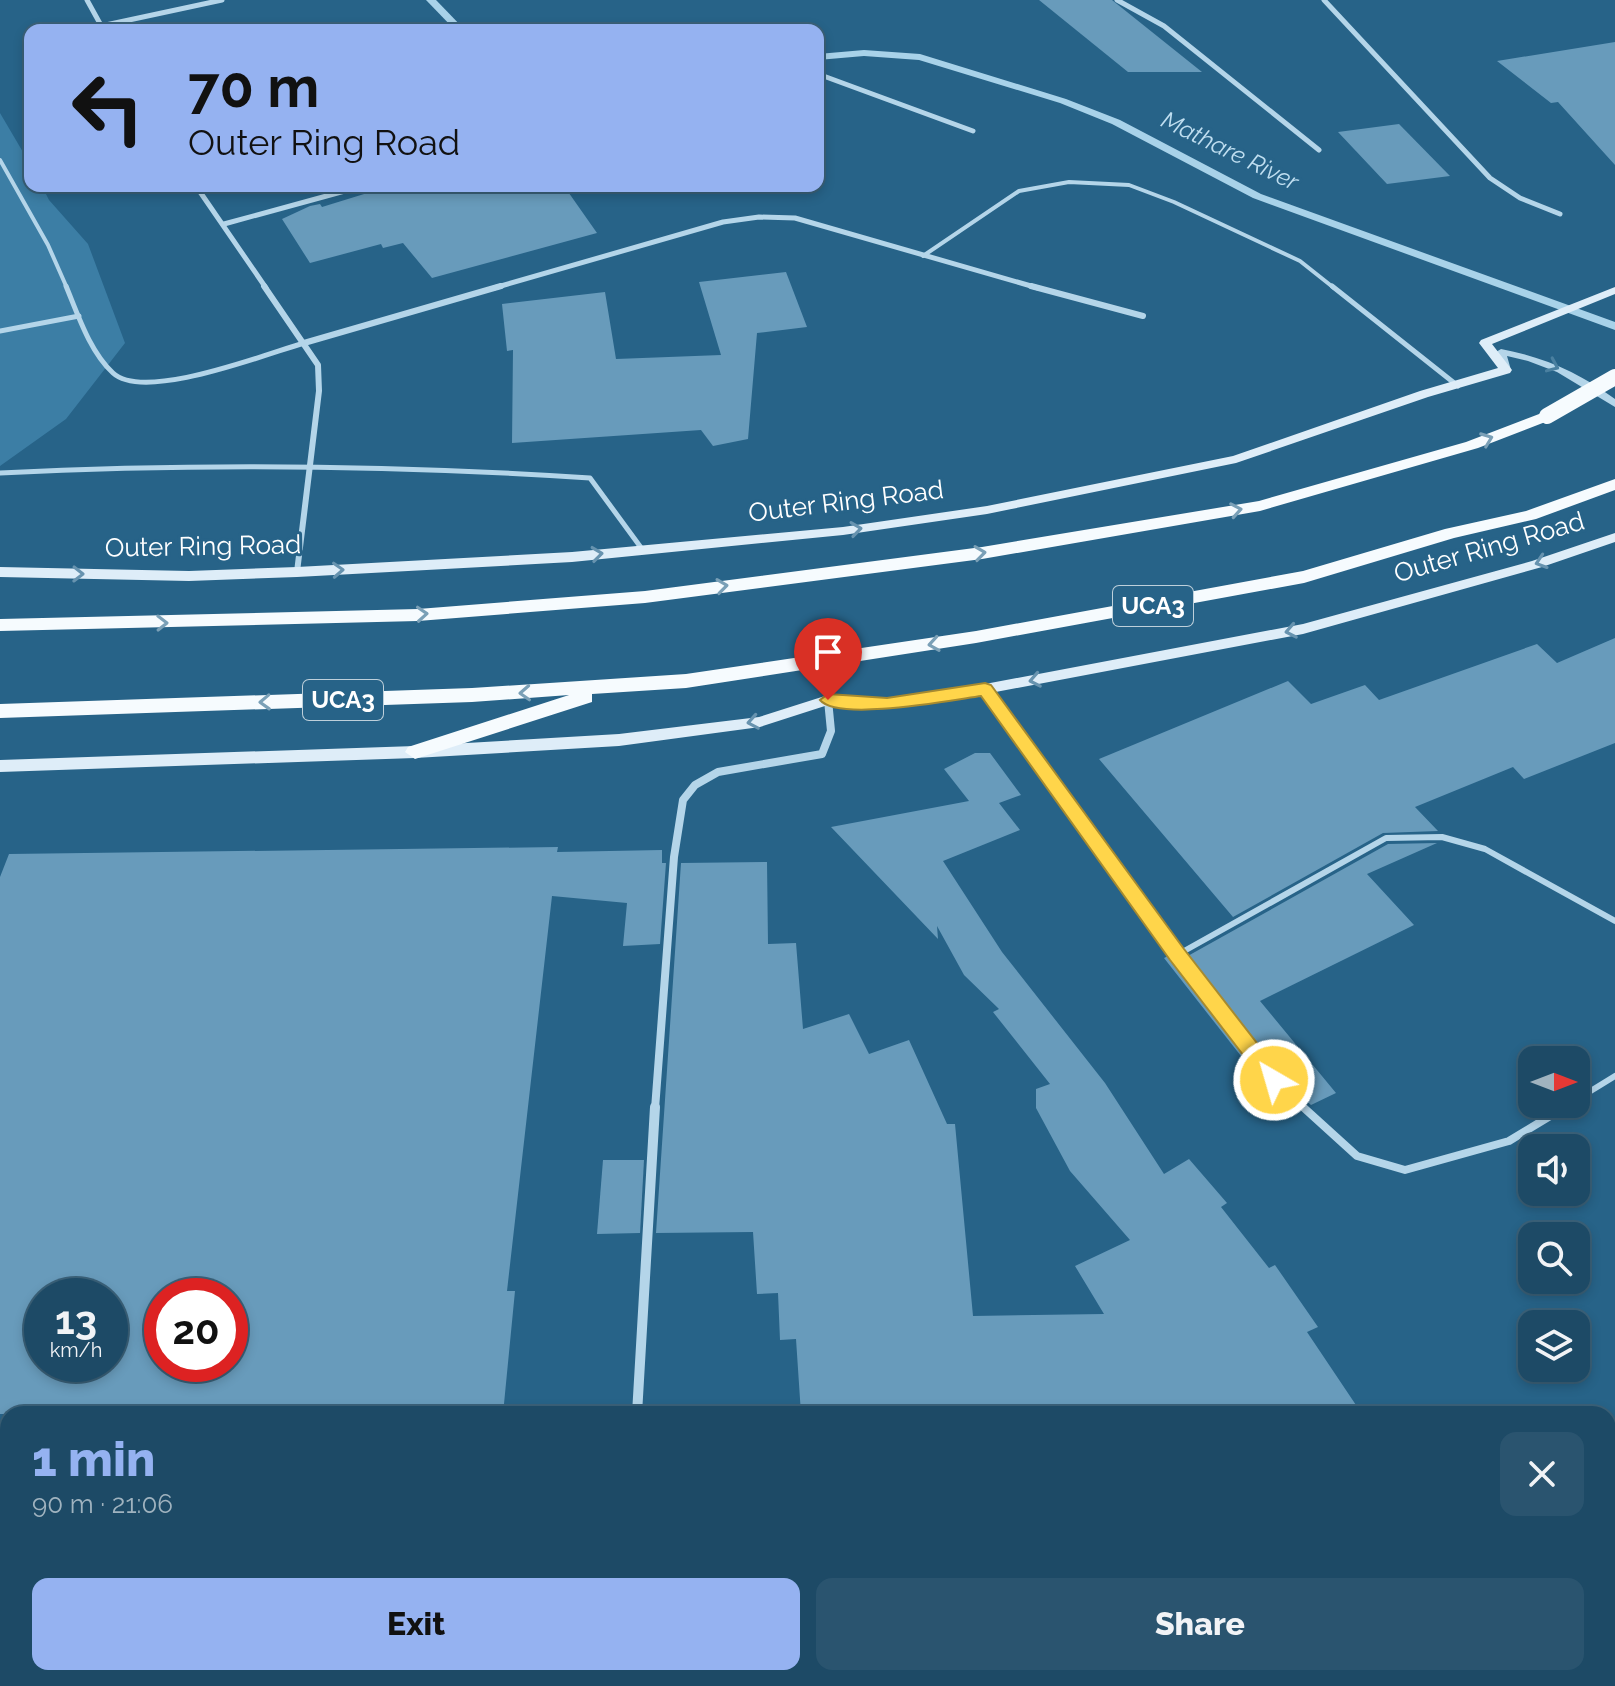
<!DOCTYPE html>
<meta charset="utf-8">
<style>
:root{--surface:#1d4a66;--page:#2a546f;--text:#f1f3f6;--muted:#a0b3bf;--line:#3b627a;--accent:#95b2f1}
body{margin:0;font-family:Raleway,sans-serif;background:var(--page);color:var(--text);height:100vh;display:flex;flex-direction:column;font-size:30px;white-space:nowrap}
*{box-sizing:border-box;margin:0}
p{font-size:26px;color:var(--muted)}
.icon{flex:none;width:44px;height:44px;fill:none;stroke:currentColor;stroke-width:2;stroke-linecap:round;stroke-linejoin:round}
.map{position:relative;flex:1;overflow:hidden}
.sheet{position:absolute;left:0px;top:1406px;width:1616px;height:280px;display:flex;flex-direction:column;background:var(--surface);border-radius:24px 24px 0 0;box-shadow:0 4px 12px #0003,0 0 0 2px var(--line)}
.sheet>*{flex:none}
.hud{position:absolute;left:24px;top:24px;width:800px;height:168px;border-radius:16px;box-shadow:0 4px 12px #0003,0 0 0 2px var(--line);background:#95b2f1;color:#111;overflow:hidden}
.needle{width:52px;rotate:90deg}
.buttons{position:absolute;left:1518px;top:1046px;display:grid;gap:16px}
.buttons a{display:grid;place-items:center;width:72px;height:72px;border-radius:16px;background:var(--surface);box-shadow:0 4px 12px #0003,0 0 0 2px var(--line);font-size:40px}
.speed{position:absolute;left:24px;top:1278px;display:flex;gap:16px;font-size:40px;font-weight:700;text-align:center}
.speed>*{display:grid;place-content:center;width:104px;height:104px;border-radius:50%;background:var(--surface);box-shadow:0 4px 12px #0003,0 0 0 2px var(--line);line-height:1}
.speed small{font-size:20px;font-weight:400}
.speed .limit{border:12px solid #d22;background:#fff;color:#111}
.pin{position:absolute;display:grid;place-items:center;width:68px;height:68px;color:#fff;margin:-82px -34px;border-radius:50% 50% 50% 0;rotate:-45deg;box-shadow:0 0 8px #0007}
.pin .icon{rotate:45deg}
.me{position:absolute;width:88px;margin:-44px;rotate:322deg;stroke-linejoin:round;filter:drop-shadow(0 0 6px #0008)}
.turn{display:flex;align-items:center;gap:28px;height:168px;padding:0 32px;font-size:36px}
.turn .icon{width:104px;height:104px;stroke-width:2.5}
.turn b{display:block;font-size:56px;line-height:68px}
.round{display:grid;place-items:center;flex:none;width:84px;height:84px;border-radius:16px;background:var(--page)}
.headline{display:flex;align-items:center;justify-content:space-between;height:136px;padding:0 32px}
h1{font-size:48px;font-weight:800;line-height:60px;color:var(--accent)}
.button{display:flex;gap:16px;margin-top:auto;padding:16px 32px}
.button a{flex:1;height:92px;border-radius:16px;background:var(--accent);color:#111;font-size:32px;font-weight:800;line-height:92px;text-align:center}
.button a+a{background:var(--page);color:var(--text)}
.map>svg:first-child{display:block}
.green{fill:#3c7ea5}
.lines{fill:none;stroke-linecap:round;stroke-linejoin:round}
.stream{fill:#a8d2e9;fill-rule:evenodd}
.building{fill:#689bbb;fill-rule:evenodd}
.service-far3{stroke:#b4d5e9;stroke-width:4}
.service-far2{stroke:#b4d5e9;stroke-width:5}
.service-far1{stroke:#b4d5e9;stroke-width:6}
.service{stroke:#b4d5e9;stroke-width:8}
.minor-far3{stroke:#b4d5e9;stroke-width:5}
.minor-far2{stroke:#b4d5e9;stroke-width:6}
.minor-far1{stroke:#b4d5e9;stroke-width:8}
.minor{stroke:#b4d5e9;stroke-width:10}
.tertiary{fill:#b4d5e9;fill-rule:evenodd}
.secondary{fill:#deedf8;fill-rule:evenodd}
.primary{fill:#f6fbfe;fill-rule:evenodd}
.primary-bridge{stroke:#f6fbfe;stroke-width:16}
.oneway{stroke:#4a80a0}
.oneway2{stroke:#7aa0b7}
.oneway3{stroke:#6793af}
.route{fill:#ffd54a;stroke:#a68a30;stroke-width:2}
.labels{text-anchor:middle;stroke-width:6;stroke-linejoin:round;paint-order:stroke}
.far-water-label{font-size:24px;font-style:italic;fill:#bfdef0;stroke:#276388}
.shield{fill:#276388;stroke:#bed0db;stroke-width:2}
.shield-label{font-size:24px;font-weight:bold;fill:#fff}
.street-label{font-size:26px;fill:#fff;stroke:#276388}
</style>
<div class="map">
<svg width="1615" height="1686" viewBox="0 0 1615 1686">
<rect width="100%" height="100%" fill="#276388"/>
<polygon class="green" points="0,113 30,164 30,186 42,186 49,200 88,244 125,343 66,419 0,466"/>
<g class="lines">
<g class="stream">
<polygon points="426,0 436,0 465,30 455,30"/>
<polygon points="864,50 920,54 1066,99 1120,120 1261,194 1615,322 1615,330 1253,198 1112,124 1060,103 919,60 864,56 818,60 818,54"/>
</g>
</g>
<g class="building">
<polygon points="1039,0 1112,0 1202,72 1128,72"/>
<polygon points="1615,42 1615,165 1558,102 1551,103 1497,61"/>
<polygon points="1399,124 1450,176 1387,184 1338,132"/>
<polygon points="390,186 564,186 597,233 432,278 403,243 383,248 381,244 310,263 282,219 310,206 320,204 322,207"/>
<polygon points="786,272 807,327 757,333 748,439 713,446 701,430 512,443 513,350 507,351 502,304 605,292 616,359 721,355 699,282"/>
<polygon points="1615,638 1615,743 1524,779 1513,767 1415,807 1438,831 1383,833 1233,917 1099,759 1288,681 1311,704 1365,685 1379,700 1537,644 1557,663"/>
<polygon points="975,753 990,753 1021,795 999,803 1020,830 943,861 1002,952 1105,1083 1164,1174 1189,1159 1227,1203 1221,1207 1269,1268 1275,1265 1318,1327 1307,1332 1362,1414 801,1414 796,1339 780,1340 778,1293 757,1294 753,1232 656,1233 681,863 767,862 768,944 796,943 803,1029 849,1014 869,1054 909,1040 947,1124 955,1124 973,1316 1104,1314 1075,1266 1130,1240 1070,1171 1036,1108 1036,1089 1050,1084 993,1012 999,1009 964,975 937,926 938,939 831,827 969,801 944,769"/>
<polygon points="1437,843 1367,874 1414,925 1260,1001 1336,1093 1311,1105 1278,1076 1186,957 1388,844"/>
<path d="M558 847 557 852 662 850V863H666L660 944 623 946 627 903 552 896 507 1291H515L503 1414H0V877L9 854ZM42 1296H110V1364H42ZM162 1296H230V1364H162Z"/>
<polygon points="1170,955 1269,1084 1298,1111 1288,1116 1164,958"/>
<polygon points="603,1160 644,1160 640,1233 597,1234"/>
</g>
<g class="lines">
<g class="service-far3">
<polyline points="0,160 48,245 67,288"/>
<polyline points="923,256 1019,191 1069,182 1129,185 1174,202 1300,261 1334,288"/>
</g>
<g class="service-far2">
<path d="M66 286C78 315 90 352 113 373 144 402 266 354 304 343"/>
<polyline points="1332,286 1458,386"/>
<polyline points="0,331 79,316"/>
<path d="M0 473C197 463 393 465 590 478L642 549"/>
</g>
<g class="service-far1">
<polyline points="985,689 1177,955 1274,1080 1305,1109"/>
<polyline points="1177,955 1386,838 1442,837 1485,849 1615,921"/>
<polyline points="1576,1100 1615,1076"/>
<polyline points="1562,1109 1569,1104"/>
</g>
<polyline class="service" points="1303,1107 1357,1156 1405,1170 1509,1141 1565,1107"/>
<g class="minor-far3">
<polyline points="87,0 103,29"/>
<polyline points="1117,0 1164,26 1319,150"/>
<polyline points="1324,0 1490,178 1520,198 1560,214"/>
<polyline points="101,26 222,0"/>
<polyline points="818,74 973,131"/>
<polyline points="196,186 266,288"/>
<polyline points="224,224 363,186"/>
<polyline points="494,288 723,222 759,217 795,218 1038,288"/>
</g>
<g class="minor-far2">
<polyline points="264,286 318,365 319,391 297,572"/>
<polyline points="1031,286 1143,316"/>
<polyline points="304,343 501,286"/>
</g>
<polyline class="minor-far1" points="655,1109 674,857 683,800 695,785 718,772 822,754 831,731 828,700"/>
<g class="minor">
<polyline points="637,1414 655,1107"/>
<polyline points="0,1506 8,1506"/>
<polyline points="619,1686 620,1678"/>
</g>
<path class="tertiary" d="M1501 349C1544 357 1580 373 1615 399V407L1557 372 1528 361 1507 356 1511 370 1506 373 1502 372 1496 352Z"/>
<g class="secondary">
<polygon points="1615,287 1615,294 1492,344 1512,370 1510,373 1428,397 1236,463 987,514 843,535 572,562 297,577 189,581 0,577 0,567 189,571 297,567 572,552 843,527 987,506 1233,456 1420,391 1498,368 1479,343 1481,340"/>
<polygon points="1615,533 1615,542 1542,567 1303,634 985,694 887,709 828,705 760,727 619,746 415,758 0,772 0,760 415,746 619,734 759,717 828,695 887,699 985,684 1303,624 1532,561"/>
</g>
<g class="primary">
<polygon points="1547,411 1555,416 1553,419 1478,448 1260,511 982,559 645,603 418,621 0,631 0,619 418,609 645,591 982,547 1259,501 1466,442"/>
<polygon points="1615,479 1615,490 1536,519 1454,538 1304,583 976,643 686,688 592,694 592,702 415,759 405,752 408,747 569,695 472,702 0,718 0,704 472,688 686,674 976,631 1303,571 1445,529 1526,511"/>
</g>
<polyline class="primary-bridge" points="1547,416 1615,377"/>
</g>
<defs><path id="oneway-chevron" d="M-2-3.5L2.5 0L-2 3.5" fill="none" stroke-width="1.6" stroke-linecap="round" stroke-linejoin="round" transform="scale(2)"/></defs>
<use class="oneway" href="#oneway-chevron" transform="translate(1553 366) rotate(24)"/>
<g class="oneway2">
<use href="#oneway-chevron" transform="translate(1487 439) rotate(-21)"/>
<use href="#oneway-chevron" transform="translate(1236 510) rotate(-10)"/>
<use href="#oneway-chevron" transform="translate(980 553) rotate(-8)"/>
<use href="#oneway-chevron" transform="translate(722 586) rotate(-8)"/>
<use href="#oneway-chevron" transform="translate(422 614) rotate(-4)"/>
<use href="#oneway-chevron" transform="translate(162 623) rotate(-1)"/>
<use href="#oneway-chevron" transform="translate(934 644) rotate(171)"/>
<use href="#oneway-chevron" transform="translate(525 693) rotate(177)"/>
<use href="#oneway-chevron" transform="translate(265 702) rotate(178)"/>
</g>
<g class="oneway3">
<use href="#oneway-chevron" transform="translate(856 529) rotate(-8)"/>
<use href="#oneway-chevron" transform="translate(597 554) rotate(-7)"/>
<use href="#oneway-chevron" transform="translate(1541 562) rotate(162)"/>
<use href="#oneway-chevron" transform="translate(338 570) rotate(-3)"/>
<use href="#oneway-chevron" transform="translate(78 574) rotate(1)"/>
<use href="#oneway-chevron" transform="translate(1291 631) rotate(169)"/>
<use href="#oneway-chevron" transform="translate(1035 680) rotate(169)"/>
<use href="#oneway-chevron" transform="translate(753 722) rotate(170)"/>
</g>
<path class="route" d="M985 683 991 685 1184 949 1281 1074 1284 1080 1281 1086 1274 1089 1267 1086 1170 960 981 696C952 700 838 722 820 700L828 694 887 698Z"/>
<g class="labels">
<g class="far-water-label">
<text transform="translate(1230 151) rotate(26)" y="8">Mathare River</text>
</g>
<g class="shield">
<rect x="1113" y="586" width="80" height="40" rx="6"/>
<rect x="303" y="680" width="80" height="40" rx="6"/>
</g>
<g class="shield-label">
<text x="1153" y="614">UCA3</text>
<text x="343" y="708">UCA3</text>
</g>
<g class="street-label">
<text transform="translate(846 501) rotate(-7)" y="9">Outer Ring Road</text>
<text transform="translate(203 546) rotate(-1)" y="9">Outer Ring Road</text>
<text transform="translate(1489 547) rotate(-16)" y="9">Outer Ring Road</text>
</g>
</g>
</svg>
<div class="buttons">
<a><svg class="needle" viewBox="-14 -14 28 28"><path d="M0-13l5 13h-10z" fill="#e53935"/><path d="M0 13l5-13h-10z" fill="#a0b3bf"/></svg></a>
<a><svg class="icon" aria-label="sound" viewBox="0 0 24 24"><path d="M4 9h4l5-4v14l-5-4H4zM17 9q2 3 0 6"/></svg></a>
<a><svg class="icon" aria-label="search" viewBox="0 0 24 24"><circle cx="10" cy="10" r="6"/><path d="M15 15l6 6"/></svg></a>
<a><svg class="icon" aria-label="layers" viewBox="0 0 24 24"><path d="M12 4l9 5-9 5-9-5zM3 14l9 5 9-5"/></svg></a>
</div>
<div class="speed"><div>13<small>km/h</small></div><div class="limit">20</div></div>
<div class="pin" style="left:828px;top:700px;background:#d93025"><svg class="icon" aria-label="arrive" viewBox="0 0 24 24"><path d="M6 21V4h12l-3 4 3 4H6"/></svg></div>
<svg class="me" style="left:1274px;top:1080px" viewBox="-20 -20 40 40"><circle r="17" fill="#ffd54a" stroke="#fff" stroke-width="3"/><path d="M0-11L8 9 0 5-8 9z" fill="#fff"/></svg>
<div class="hud">
<div class="turn"><svg class="icon" aria-label="left" viewBox="0 0 24 24"><path d="M17 20v-9H6M10 6l-5 5 5 5"/></svg><div><b>70 m</b>Outer Ring Road</div></div>
</div>
<section class="sheet">
<div class="headline"><div><h1>1 min</h1><p>90 m · 21:06</p></div><a class="round"><svg class="icon" aria-label="close" viewBox="0 0 24 24"><path d="M6 6l12 12M18 6L6 18"/></svg></a></div>
<div class="button"><a>Exit</a><a>Share</a></div>
</section>
</div>
